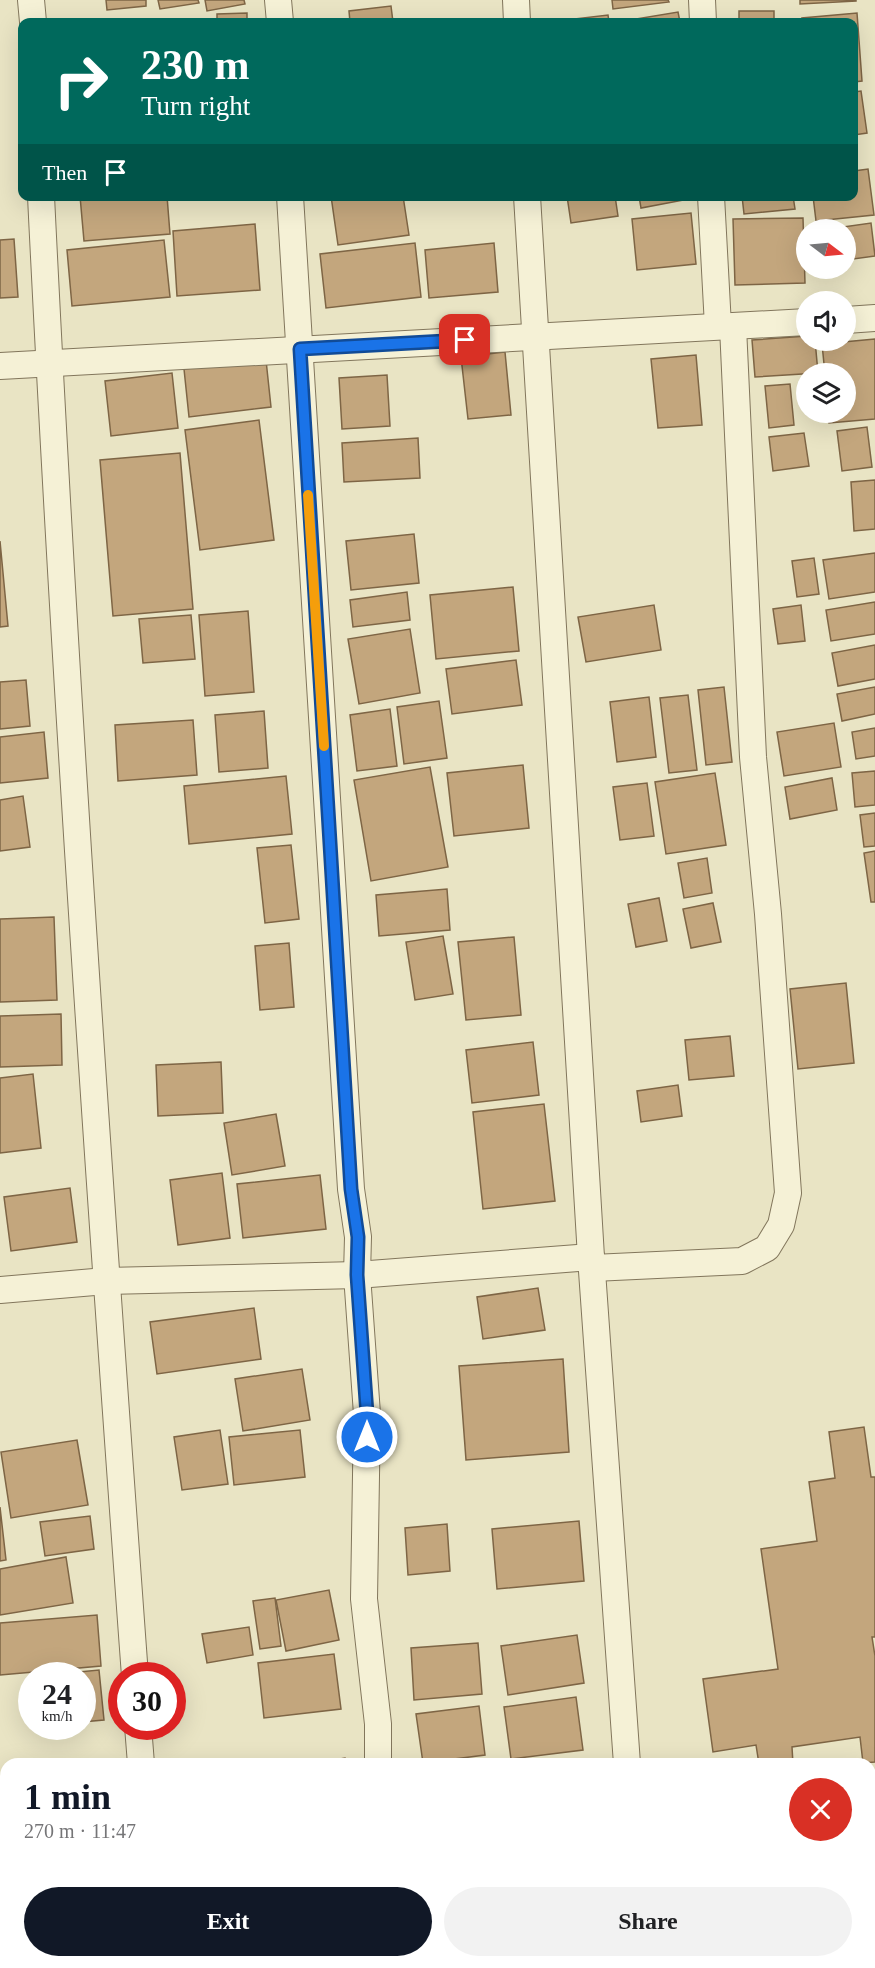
<!DOCTYPE html>
<meta charset="utf-8">
<style>
:root{--surface:#fff;--page:#f2f2f2;--text:#202124;--muted:#757577;--accent:#111827}
body{margin:0;font-family:"Times New Roman",serif;background:var(--page);color:var(--text);height:100vh;display:flex;flex-direction:column;font-size:22px;white-space:nowrap}
*{box-sizing:border-box;margin:0}
p{font-size:20px;color:var(--muted)}
.icon{flex:none;width:33px;height:33px;fill:none;stroke:currentColor;stroke-width:2;stroke-linecap:round;stroke-linejoin:round}
.map{position:relative;flex:1;overflow:hidden}
.panel{position:absolute;left:0px;top:1758px;width:876px;height:210px;display:flex;flex-direction:column;background:var(--surface);border-radius:18px 18px 0 0;box-shadow:0 6px 24px #0002}
.panel>*{flex:none}
.top-card{position:absolute;left:18px;top:18px;width:840px;height:183px;border-radius:12px;box-shadow:0 6px 24px #0002;background:#00695c;color:#fff;overflow:hidden}
.needle{width:39px;rotate:106deg}
.tools{position:absolute;left:796px;top:219px;display:grid;gap:12px}
.tools a{display:grid;place-items:center;width:60px;height:60px;border-radius:50%;background:var(--surface);box-shadow:0 6px 24px #0002;font-size:30px}
.speed{position:absolute;left:18px;top:1662px;display:flex;gap:12px;font-size:30px;font-weight:700;text-align:center}
.speed>*{display:grid;place-content:center;width:78px;height:78px;border-radius:50%;background:var(--surface);box-shadow:0 6px 24px #0002;line-height:1}
.speed small{font-size:15px;font-weight:400}
.speed .limit{border:9px solid #d22;background:#fff;color:#111}
.pin{position:absolute;display:grid;place-items:center;width:51px;height:51px;color:#fff;margin:-26px;border-radius:12px;box-shadow:0 3px 9px #0006}
.me{position:absolute;width:66px;margin:-33px;rotate:0deg;stroke-linejoin:round;filter:drop-shadow(0 0 4px #0008)}
.turn{display:flex;align-items:center;gap:21px;height:126px;padding:0 24px;font-size:27px}
.turn .icon{width:78px;height:78px;stroke-width:2.5}
.turn b{display:block;font-size:42px;line-height:51px}
.then{display:flex;align-items:center;height:57px;padding:0 24px;background:#0003;gap:12px;font-size:22px}
.round{display:grid;place-items:center;flex:none;width:63px;height:63px;border-radius:32px;background:var(--page)}
.overview{display:flex;align-items:center;justify-content:space-between;height:102px;padding:0 24px}
h1{font-size:36px;font-weight:700;line-height:45px;color:var(--accent)}
.cta{display:flex;gap:12px;margin-top:auto;padding:12px 24px}
.cta a{flex:1;height:69px;border-radius:36px;background:var(--accent);color:#fff;font-size:24px;font-weight:700;line-height:69px;text-align:center}
.cta a+a{background:var(--page);color:var(--text)}
.map>svg:first-child{display:block}
.building{fill:#c3a67d;stroke:#7e6545;stroke-width:1.5}
.lines{fill:none;stroke-linecap:round;stroke-linejoin:round}
.street-casing{stroke:#82765c;stroke-width:28}
.street{stroke:#f5f1d6;stroke-width:26}
.route-casing{stroke:#114b97;stroke-width:15}
.route{stroke:#1a73e8;stroke-width:10}
.slow{stroke:#f59e0b;stroke-width:10}
</style>
<div class="map">
<svg width="875" height="1968" viewBox="0 0 875 1968">
<rect width="100%" height="100%" fill="#e9e4c4"/>
<g class="building">
<polygon points="106,0 146,0 146,6 107,10"/>
<polygon points="158,0 198,0 199,3 160,9"/>
<polygon points="205,0 244,0 245,4 207,11"/>
<polygon points="612,0 668,0 669,2 613,9"/>
<polygon points="800,0 856,0 856,1 800,4"/>
<polygon points="391,6 393,22 350,22 349,11"/>
<rect x="739" y="11" width="35" height="11"/>
<polygon points="678,12 680,22 625,22 624,21"/>
<polygon points="247,13 247,22 217,22 217,14"/>
<polygon points="857,13 862,81 854,82 854,22 803,22 802,18"/>
<polygon points="608,15 609,22 549,22"/>
<polygon points="148,19 148,22 114,22"/>
<polygon points="205,19 205,22 166,22"/>
<polygon points="861,91 867,133 854,135 854,92"/>
<polygon points="868,169 874,215 816,221 813,196 854,196 854,171"/>
<polygon points="80,196 167,196 170,234 84,241"/>
<polygon points="331,196 403,196 409,235 338,245"/>
<polygon points="567,196 615,196 618,216 571,223"/>
<polygon points="639,196 688,196 689,199 641,208"/>
<polygon points="742,196 793,196 795,209 744,214"/>
<polygon points="691,213 696,264 637,270 632,219"/>
<polygon points="803,218 805,283 735,285 733,219"/>
<polygon points="871,223 875,256 846,260 846,230 822,230"/>
<polygon points="255,224 260,290 177,296 173,231"/>
<polygon points="14,239 18,297 0,298 0,240"/>
<polygon points="164,240 170,297 72,306 67,250"/>
<polygon points="415,243 421,297 326,308 320,254"/>
<polygon points="494,243 498,292 429,298 425,250"/>
<polygon points="807,336 807,340 815,340 818,373 755,377 752,340"/>
<polygon points="875,339 875,419 829,423 828,412 846,412 846,374 825,374 822,344"/>
<polygon points="505,352 511,415 468,419 461,357"/>
<polygon points="696,355 702,425 658,428 651,359"/>
<polygon points="266,360 271,407 189,417 184,369"/>
<polygon points="172,373 178,428 111,436 105,381"/>
<polygon points="387,375 390,426 342,429 339,378"/>
<polygon points="790,384 794,425 769,428 765,386"/>
<polygon points="259,420 274,540 200,550 185,430"/>
<polygon points="867,427 872,467 842,471 837,431"/>
<polygon points="804,433 809,466 773,471 769,437"/>
<polygon points="418,438 420,478 344,482 342,443"/>
<polygon points="180,453 193,609 113,616 100,460"/>
<polygon points="875,480 875,529 854,531 851,482"/>
<polygon points="414,534 419,583 351,590 346,541"/>
<polygon points="0,541 8,626 0,627"/>
<polygon points="875,553 875,592 829,599 823,560"/>
<polygon points="814,558 819,594 797,597 792,561"/>
<polygon points="513,587 519,651 436,659 430,595"/>
<polygon points="407,592 410,620 353,627 350,600"/>
<polygon points="875,602 875,634 831,641 826,610"/>
<polygon points="654,605 661,650 586,662 578,617"/>
<polygon points="801,605 805,641 778,644 773,609"/>
<polygon points="248,611 254,692 205,696 199,615"/>
<polygon points="191,615 195,659 143,663 139,619"/>
<polygon points="410,629 420,693 359,704 348,639"/>
<polygon points="875,645 875,679 838,686 832,653"/>
<polygon points="516,660 522,705 452,714 446,669"/>
<polygon points="26,680 30,726 0,729 0,682"/>
<polygon points="724,687 732,762 706,765 698,690"/>
<polygon points="875,687 875,714 842,721 837,694"/>
<polygon points="688,695 697,770 669,773 660,698"/>
<polygon points="649,697 656,757 617,762 610,702"/>
<polygon points="439,701 447,758 404,764 397,707"/>
<polygon points="390,709 397,766 357,771 350,715"/>
<polygon points="264,711 268,768 219,772 215,715"/>
<polygon points="193,720 197,775 118,781 115,725"/>
<polygon points="834,723 841,767 784,776 777,732"/>
<polygon points="875,728 875,756 856,759 852,732"/>
<polygon points="44,732 48,778 0,783 0,737"/>
<polygon points="523,765 529,828 454,836 447,773"/>
<polygon points="430,767 448,867 371,881 354,780"/>
<polygon points="875,771 875,805 855,807 852,773"/>
<polygon points="715,773 726,845 666,854 655,782"/>
<polygon points="286,776 292,834 189,844 184,786"/>
<polygon points="832,778 837,810 790,819 785,787"/>
<polygon points="647,783 654,836 620,840 613,787"/>
<polygon points="23,796 30,847 0,851 0,800"/>
<polygon points="875,813 875,846 864,847 860,815"/>
<polygon points="291,845 299,919 265,923 257,848"/>
<polygon points="875,851 875,902 871,902 864,853"/>
<polygon points="707,858 712,893 684,898 678,863"/>
<polygon points="447,889 450,930 379,936 376,895"/>
<polygon points="659,898 667,941 636,947 628,904"/>
<polygon points="713,903 721,942 691,948 683,909"/>
<polygon points="54,917 57,1000 0,1002 0,919"/>
<polygon points="443,936 453,994 415,1000 406,942"/>
<polygon points="514,937 521,1015 466,1020 458,942"/>
<polygon points="289,943 294,1007 260,1010 255,946"/>
<polygon points="846,983 854,1063 798,1069 790,989"/>
<polygon points="61,1014 62,1065 0,1067 0,1016"/>
<polygon points="730,1036 734,1076 689,1080 685,1040"/>
<polygon points="533,1042 539,1095 472,1103 466,1050"/>
<polygon points="221,1062 223,1113 158,1116 156,1065"/>
<polygon points="33,1074 41,1148 0,1153 0,1078"/>
<polygon points="678,1085 682,1116 641,1122 637,1091"/>
<polygon points="544,1104 555,1201 483,1209 473,1112"/>
<polygon points="276,1114 285,1166 232,1175 224,1123"/>
<polygon points="222,1173 230,1238 178,1245 170,1180"/>
<polygon points="320,1175 326,1229 243,1238 237,1184"/>
<polygon points="70,1188 77,1242 11,1251 4,1197"/>
<polygon points="538,1288 545,1330 483,1339 477,1297"/>
<polygon points="254,1308 261,1359 157,1374 150,1322"/>
<polygon points="563,1359 569,1452 466,1460 459,1366"/>
<polygon points="302,1369 310,1420 243,1431 235,1379"/>
<polygon points="864,1427 871,1477 875,1477 875,1637 872,1637 875,1656 875,1762 863,1763 860,1737 792,1747 793,1764 759,1764 756,1745 713,1752 703,1679 778,1669 761,1549 817,1541 809,1482 835,1478 829,1432"/>
<polygon points="220,1430 228,1484 182,1490 174,1437"/>
<polygon points="300,1430 305,1477 234,1485 229,1437"/>
<polygon points="77,1440 88,1505 11,1518 1,1452"/>
<polygon points="0,1507 6,1560 0,1561"/>
<polygon points="90,1516 94,1549 45,1556 40,1522"/>
<polygon points="579,1521 584,1581 497,1589 492,1529"/>
<polygon points="447,1524 450,1571 408,1575 405,1528"/>
<polygon points="66,1557 73,1603 0,1615 0,1569"/>
<polygon points="329,1590 339,1640 286,1651 276,1600"/>
<polygon points="275,1598 281,1646 260,1649 253,1601"/>
<polygon points="97,1615 101,1666 0,1675 0,1623"/>
<polygon points="249,1627 253,1655 207,1663 202,1634"/>
<polygon points="577,1635 584,1683 508,1695 501,1646"/>
<polygon points="478,1643 482,1694 414,1700 411,1648"/>
<polygon points="334,1654 341,1709 264,1718 258,1663"/>
<polygon points="99,1670 104,1720 82,1722 82,1676 48,1675"/>
<polygon points="576,1697 583,1750 511,1759 504,1707"/>
<polygon points="479,1706 485,1755 423,1763 416,1714"/>
<polygon points="345,1758 346,1764 310,1764"/>
</g>
<g class="lines">
<g class="street-casing">
<g id="street">
<polyline points="31,0 33,22"/>
<polyline points="278,0 280,22"/>
<polyline points="516,0 517,22"/>
<polyline points="702,0 703,22"/>
<path d="M41 196C65 690 99 1183 135 1676"/>
<polyline points="290,196 351,1189 358,1237 357,1275 367,1414 364,1599 378,1724 378,1764"/>
<polyline points="527,196 591,1257 627,1764"/>
<polyline points="711,196 718,326"/>
<polyline points="846,320 875,318"/>
<polyline points="0,366 807,322"/>
<polyline points="593,1268 742,1261 767,1248 781,1225 788,1193 768,914 753,757 733,327"/>
<polyline points="0,1290 106,1281 357,1275 591,1257"/>
<polyline points="138,1726 141,1764"/>
<polyline points="870,1891 875,1891"/>
<polyline points="0,1953 6,1952"/>
</g>
</g>
<use href="#street" class="street"/>
</g>
<g class="lines">
<g class="route-casing">
<polyline id="route" points="367,1437 367,1414 357,1275 358,1237 351,1189 300,349 465,340"/>
</g>
<use href="#route" class="route"/>
<polyline class="slow" points="308,495 324,746"/>
</g>
</svg>
<div class="tools">
<a><svg class="needle" viewBox="-14 -14 28 28"><path d="M0-13l5 13h-10z" fill="#e53935"/><path d="M0 13l5-13h-10z" fill="#757577"/></svg></a>
<a><svg class="icon" aria-label="sound" viewBox="0 0 24 24"><path d="M4 9h4l5-4v14l-5-4H4zM17 9q2 3 0 6"/></svg></a>
<a><svg class="icon" aria-label="layers" viewBox="0 0 24 24"><path d="M12 4l9 5-9 5-9-5zM3 14l9 5 9-5"/></svg></a>
</div>
<div class="speed"><div>24<small>km/h</small></div><div class="limit">30</div></div>
<div class="pin" style="left:465px;top:340px;background:#d93025"><svg class="icon" aria-label="arrive" viewBox="0 0 24 24"><path d="M6 21V4h12l-3 4 3 4H6"/></svg></div>
<svg class="me" style="left:367px;top:1437px" viewBox="-20 -20 40 40"><circle r="17" fill="#1a73e8" stroke="#fff" stroke-width="3"/><path d="M0-11L8 9 0 5-8 9z" fill="#fff"/></svg>
<div class="top-card">
<div class="turn"><svg class="icon" aria-label="right" viewBox="0 0 24 24"><path d="M7 20v-9h11M14 6l5 5-5 5"/></svg><div><b>230 m</b>Turn right</div></div>
<div class="then">Then<svg class="icon" aria-label="arrive" viewBox="0 0 24 24"><path d="M6 21V4h12l-3 4 3 4H6"/></svg></div>
</div>
<section class="panel">
<div class="overview"><div><h1>1 min</h1><p>270 m · 11:47</p></div><a class="round" style="background:#d93025;color:#fff"><svg class="icon" aria-label="close" viewBox="0 0 24 24"><path d="M6 6l12 12M18 6L6 18"/></svg></a></div>
<div class="cta"><a>Exit</a><a>Share</a></div>
</section>
</div>
